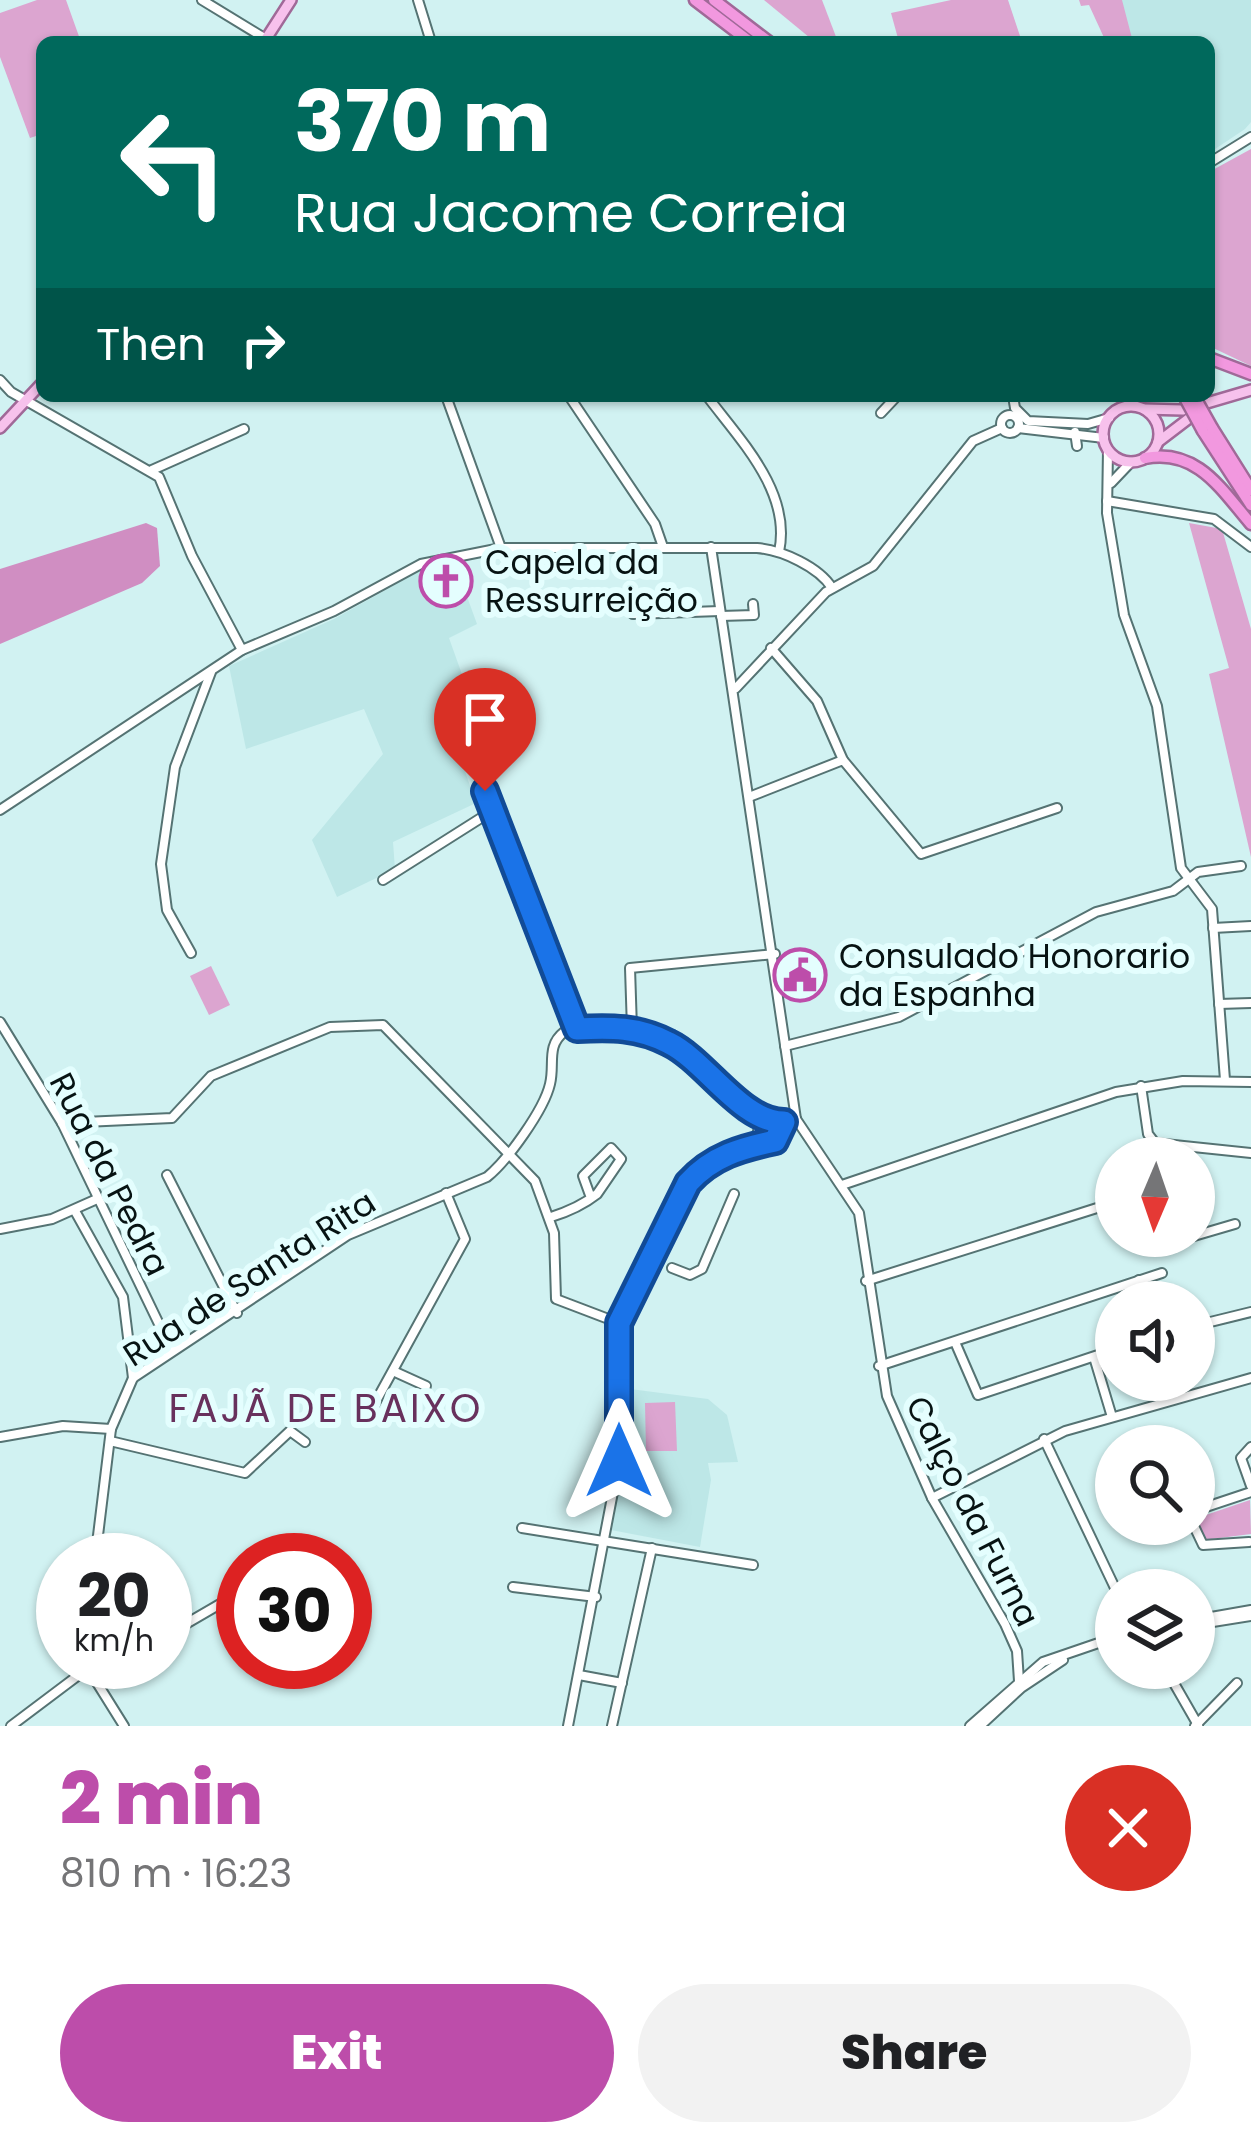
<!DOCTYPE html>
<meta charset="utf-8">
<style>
:root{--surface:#fff;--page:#f2f2f2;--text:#202124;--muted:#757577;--accent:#bd4daa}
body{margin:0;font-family:Poppins,sans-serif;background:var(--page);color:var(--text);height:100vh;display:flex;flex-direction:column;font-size:45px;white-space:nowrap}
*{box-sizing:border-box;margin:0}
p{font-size:39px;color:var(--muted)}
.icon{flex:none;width:66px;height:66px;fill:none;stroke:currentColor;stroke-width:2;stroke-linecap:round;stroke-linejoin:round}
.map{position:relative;height:1726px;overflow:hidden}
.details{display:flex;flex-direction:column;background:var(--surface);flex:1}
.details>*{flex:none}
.hud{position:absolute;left:36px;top:36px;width:1179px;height:366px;border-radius:18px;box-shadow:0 3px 9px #0004;background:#00695c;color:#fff;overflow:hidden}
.needle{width:78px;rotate:182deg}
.fabs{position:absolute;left:1095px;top:1137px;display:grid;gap:24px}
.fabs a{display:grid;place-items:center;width:120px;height:120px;border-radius:50%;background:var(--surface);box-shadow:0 3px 9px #0004;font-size:60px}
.speed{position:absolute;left:36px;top:1533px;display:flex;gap:24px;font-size:60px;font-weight:700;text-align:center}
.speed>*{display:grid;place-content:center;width:156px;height:156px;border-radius:50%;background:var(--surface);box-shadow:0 3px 9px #0004;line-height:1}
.speed small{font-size:30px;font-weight:400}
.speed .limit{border:18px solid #d22;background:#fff;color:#111}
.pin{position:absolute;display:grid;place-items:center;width:102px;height:102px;color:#fff;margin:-123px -51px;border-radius:50% 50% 50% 0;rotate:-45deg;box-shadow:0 0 12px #0007}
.pin .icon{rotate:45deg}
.me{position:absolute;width:132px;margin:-66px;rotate:0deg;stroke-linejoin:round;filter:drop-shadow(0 0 9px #0008)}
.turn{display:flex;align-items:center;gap:42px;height:252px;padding:0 60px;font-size:54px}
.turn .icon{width:156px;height:156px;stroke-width:2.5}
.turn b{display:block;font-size:84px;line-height:102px}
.then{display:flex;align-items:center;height:114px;padding:0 60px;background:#0003;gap:24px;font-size:45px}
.round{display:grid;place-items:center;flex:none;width:126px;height:126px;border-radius:63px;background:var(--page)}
.summary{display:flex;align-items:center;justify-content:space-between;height:204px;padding:0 60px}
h1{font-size:72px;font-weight:800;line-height:90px;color:var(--accent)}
.cta{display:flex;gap:24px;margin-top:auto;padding:24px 60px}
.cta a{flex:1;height:138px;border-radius:72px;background:var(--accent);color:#fff;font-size:48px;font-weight:800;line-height:138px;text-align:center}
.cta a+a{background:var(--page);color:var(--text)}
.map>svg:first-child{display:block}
.built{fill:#bde7e7}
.green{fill:#dca5d0}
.forest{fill:#d08ec2}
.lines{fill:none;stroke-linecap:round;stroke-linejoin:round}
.minor-casing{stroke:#557373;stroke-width:12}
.major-casing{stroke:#a06998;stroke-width:14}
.highway-casing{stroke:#a06998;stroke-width:15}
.minor{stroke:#fff;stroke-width:8}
.major{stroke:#f7c1ec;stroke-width:9}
.highway{stroke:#f298df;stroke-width:10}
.highway-bridge-casing{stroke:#a06998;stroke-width:15;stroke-linecap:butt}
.highway-bridge{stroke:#f298df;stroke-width:10}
.route-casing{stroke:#114b97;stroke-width:30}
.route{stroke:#1a73e8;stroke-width:21}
.labels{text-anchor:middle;stroke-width:12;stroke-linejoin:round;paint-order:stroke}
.poi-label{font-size:33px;fill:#071313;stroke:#e4fefe;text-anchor:start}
.street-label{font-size:33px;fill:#071313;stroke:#e4fefe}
.quarter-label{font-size:39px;letter-spacing:3px;fill:#68315d;stroke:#e4fefe}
</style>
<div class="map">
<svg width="1251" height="1726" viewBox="0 0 1251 1726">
<rect width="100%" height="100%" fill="#d1f2f2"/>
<g class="built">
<polygon points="1115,0 1251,0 1251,122 1245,129 1209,153 1209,42 1128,42"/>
<polygon points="454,561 477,624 449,638 484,736 459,754 476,803 393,842 395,869 337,897 312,840 383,754 364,709 246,749 229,666 334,619 421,570"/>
<polygon points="630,1389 708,1399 727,1415 738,1462 708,1463 711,1480 700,1547 611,1530 622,1465 629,1465 631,1454"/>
</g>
<g class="green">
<polygon points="37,0 66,0 81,42 42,42 42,134 30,138 0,57 0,13"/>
<polygon points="764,0 822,0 838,42 815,42"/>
<polygon points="951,0 1008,0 1022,42 899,42 891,13"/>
<polygon points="1079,0 1122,0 1133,42 1106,42 1089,5 1081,6"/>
<polygon points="1251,149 1251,366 1209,346 1209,172"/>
<polygon points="1189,523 1222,529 1251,629 1251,857 1209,674 1229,668"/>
<polygon points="211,966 230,1005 209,1015 190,976"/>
<polygon points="675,1402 677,1451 646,1451 645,1403"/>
<polygon points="1250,1500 1251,1534 1204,1540 1197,1518"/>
</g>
<polygon class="forest" points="146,523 157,528 160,566 142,583 0,644 0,569"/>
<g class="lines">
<g class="minor-casing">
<g id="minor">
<polyline points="202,0 266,39"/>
<polyline points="418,0 431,42"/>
<polyline points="1209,163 1251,137"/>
<polyline points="0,380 11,392 159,477 192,556 242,650"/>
<polyline points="446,396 501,548"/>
<polyline points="569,396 655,524 663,547"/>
<path d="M707 396C740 440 792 492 779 552"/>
<polyline points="1013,396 1015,408 1028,421 1088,424 1109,418"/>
<polyline points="881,413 897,396"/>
<circle cx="1010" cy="424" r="9"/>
<polyline points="1018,428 1104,438"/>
<polyline points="1075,432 1077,446"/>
<polyline points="1108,450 1107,513 1124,615 1157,706 1181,868 1212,909 1225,1080"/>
<polyline points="152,470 244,429"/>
<polyline points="1111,483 1131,462"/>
<polyline points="1107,501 1214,519 1251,547"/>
<polyline points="711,547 796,1119"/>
<polyline points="633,614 720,611"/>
<polyline points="721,616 754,615 753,604"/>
<polyline points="771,648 817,701 843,760"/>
<polyline points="736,688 826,592 873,566 973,441 1002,428"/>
<polyline points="485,791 577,1029"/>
<polyline points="749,797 843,760 921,854 1057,808"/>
<path d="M0 810 242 650 334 611 421 564 501 548H757C782 550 819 567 832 588"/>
<polyline points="383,880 492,811"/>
<polyline points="1213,928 1251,926"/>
<polyline points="191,953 167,910 161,864 175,767 211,672"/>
<polyline points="1219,1004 1251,1003"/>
<polyline points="0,1022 62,1123 172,1351"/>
<polyline points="632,1029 630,968 775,954"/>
<polyline points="785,1046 899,1017 1096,912 1173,891 1198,872 1241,866"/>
<polyline points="1141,1086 1148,1134 1155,1143 1251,1153"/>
<polyline points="796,1119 859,1213 887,1396 932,1498 1005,1624 1017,1651 1019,1681"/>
<polyline points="62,1123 172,1118 211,1076 330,1027 383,1025 535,1181 554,1233 556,1299 619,1323"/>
<polyline points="755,1142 762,1117"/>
<polyline points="167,1175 237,1313"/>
<polyline points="842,1185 1116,1092 1183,1081 1251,1082"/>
<polyline points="75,1211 123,1297 133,1378"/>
<path d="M551 1217C567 1212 583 1205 597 1194L621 1159 611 1148 583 1176 591 1198"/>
<polyline points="0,1229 52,1219 97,1199"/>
<polyline points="1167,1236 1171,1241 1193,1236"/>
<polyline points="1194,1236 1235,1224"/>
<polyline points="672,1268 690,1275 702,1269 734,1194"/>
<polyline points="1139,1280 1147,1302"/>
<polyline points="866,1281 1116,1202"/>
<polyline points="1194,1326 1251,1312"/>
<polyline points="955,1342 978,1395 1116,1349"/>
<polyline points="1094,1357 1112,1417"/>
<polyline points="879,1366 1162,1273"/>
<polyline points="393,1371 426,1386"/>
<polyline points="1176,1380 1182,1397"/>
<polyline points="370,1412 465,1239 446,1193"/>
<polyline points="0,1437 63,1426 111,1429"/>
<polyline points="1044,1439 1115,1588"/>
<polyline points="110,1441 245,1473 290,1431 305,1442"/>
<polyline points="1251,1447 1241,1458 1251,1486"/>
<polyline points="932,1498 1065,1431 1251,1378"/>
<polyline points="1194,1511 1251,1492"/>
<polyline points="1193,1524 1203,1545 1249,1542"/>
<polyline points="522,1528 753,1565"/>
<path d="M95 1560 111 1429 133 1378 348 1235 487 1177C507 1161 544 1110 550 1084 555 1064 546 1046 564 1032 600 1024 640 1026 673 1044 711 1066 749 1132 796 1119"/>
<polyline points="513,1587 596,1597"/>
<polyline points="1194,1620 1251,1610"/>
<polyline points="1194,1625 1251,1616"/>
<polyline points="165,1636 239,1593"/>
<polyline points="89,1670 124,1726"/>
<polyline points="579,1675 622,1683"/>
<polyline points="1171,1678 1198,1725"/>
<polyline points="11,1726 96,1662"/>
<path d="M568 1726 619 1461V1323L688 1183C712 1156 742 1147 775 1141L784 1122"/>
<polyline points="612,1726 652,1548"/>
<polyline points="970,1726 1043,1662 1116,1637"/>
<polyline points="980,1726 1021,1688 1063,1660"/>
<polyline points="1195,1726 1237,1683"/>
</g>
</g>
<g class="major-casing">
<g id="major">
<polyline points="264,42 291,0"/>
<circle cx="1131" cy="434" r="28"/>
<polyline points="1144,409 1183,410 1251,390"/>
<polyline points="0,428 42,383"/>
<polyline points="1158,442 1196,413"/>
</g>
</g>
<g class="highway-casing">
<g id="highway">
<polyline points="695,0 750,42"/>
<polyline points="714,0 769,42"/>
<polyline points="1209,358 1251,374"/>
<polyline points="1212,428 1251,490"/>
<polyline points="1203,431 1251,505"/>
<path d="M1145 458C1197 448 1221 489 1251 524"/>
</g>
</g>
<use href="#minor" class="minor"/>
<use href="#major" class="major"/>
<use href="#highway" class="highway"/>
<g class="highway-bridge-casing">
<g id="highway-bridge">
<polyline points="1184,396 1203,431"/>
<polyline points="1194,396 1212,428"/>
</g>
</g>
<use href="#highway-bridge" class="highway-bridge"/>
</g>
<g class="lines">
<g class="route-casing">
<path id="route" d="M485 791 577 1029C610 1027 639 1027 669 1043 706 1061 741 1122 784 1122L775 1141C742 1148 712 1156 688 1183L619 1323V1461"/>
</g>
<use href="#route" class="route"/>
</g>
<defs>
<g id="church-ring" transform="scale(2.7)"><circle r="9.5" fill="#e4fefe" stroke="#bd4daa" stroke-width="1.5"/><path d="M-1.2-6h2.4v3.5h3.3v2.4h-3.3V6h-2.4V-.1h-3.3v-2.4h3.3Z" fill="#bd4daa"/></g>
<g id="civic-ring" transform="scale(2.7)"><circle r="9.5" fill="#e4fefe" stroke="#bd4daa" stroke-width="1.5"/><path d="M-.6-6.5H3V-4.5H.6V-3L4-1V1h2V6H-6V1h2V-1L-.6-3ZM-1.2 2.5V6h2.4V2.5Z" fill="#bd4daa"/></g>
</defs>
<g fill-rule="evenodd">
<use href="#church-ring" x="446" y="581"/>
<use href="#civic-ring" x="800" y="975"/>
</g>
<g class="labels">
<g class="poi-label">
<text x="485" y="574">Capela da<tspan x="485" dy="38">Ressurreição</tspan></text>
<text x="839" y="968">Consulado Honorario<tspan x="839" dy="38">da Espanha</tspan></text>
</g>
<g class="street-label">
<text transform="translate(110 1174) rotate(63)" y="12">Rua da Pedra</text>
<text transform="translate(249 1278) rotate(-33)" y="12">Rua de Santa Rita</text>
<text transform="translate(973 1511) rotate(63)" y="12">Calço da Furna</text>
</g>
<g class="quarter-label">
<text x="326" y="1422">FAJÃ DE BAIXO</text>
</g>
</g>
</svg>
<div class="fabs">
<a><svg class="needle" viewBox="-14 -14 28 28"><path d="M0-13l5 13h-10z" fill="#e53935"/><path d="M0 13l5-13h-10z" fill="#757577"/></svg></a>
<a><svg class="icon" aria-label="sound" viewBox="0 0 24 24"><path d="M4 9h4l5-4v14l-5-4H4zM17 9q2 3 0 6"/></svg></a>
<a><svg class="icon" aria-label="search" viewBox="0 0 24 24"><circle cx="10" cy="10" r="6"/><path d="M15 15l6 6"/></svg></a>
<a><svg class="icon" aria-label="layers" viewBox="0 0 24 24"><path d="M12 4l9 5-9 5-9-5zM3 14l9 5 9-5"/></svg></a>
</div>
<div class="speed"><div>20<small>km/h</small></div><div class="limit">30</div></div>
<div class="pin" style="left:485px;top:791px;background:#d93025"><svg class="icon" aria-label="arrive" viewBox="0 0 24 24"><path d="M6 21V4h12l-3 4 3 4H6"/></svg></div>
<svg class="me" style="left:619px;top:1461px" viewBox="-20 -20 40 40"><path d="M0-17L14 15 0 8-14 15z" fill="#1a73e8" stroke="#fff" stroke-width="4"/></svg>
<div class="hud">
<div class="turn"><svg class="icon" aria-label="left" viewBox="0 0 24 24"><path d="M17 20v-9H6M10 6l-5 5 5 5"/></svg><div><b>370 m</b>Rua Jacome Correia</div></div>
<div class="then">Then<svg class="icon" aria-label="right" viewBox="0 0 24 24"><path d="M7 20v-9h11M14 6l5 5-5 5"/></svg></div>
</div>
</div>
<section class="details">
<div class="summary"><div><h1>2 min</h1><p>810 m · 16:23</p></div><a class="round" style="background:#d93025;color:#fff"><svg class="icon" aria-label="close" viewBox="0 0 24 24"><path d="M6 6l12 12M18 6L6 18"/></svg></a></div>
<div class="cta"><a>Exit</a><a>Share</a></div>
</section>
